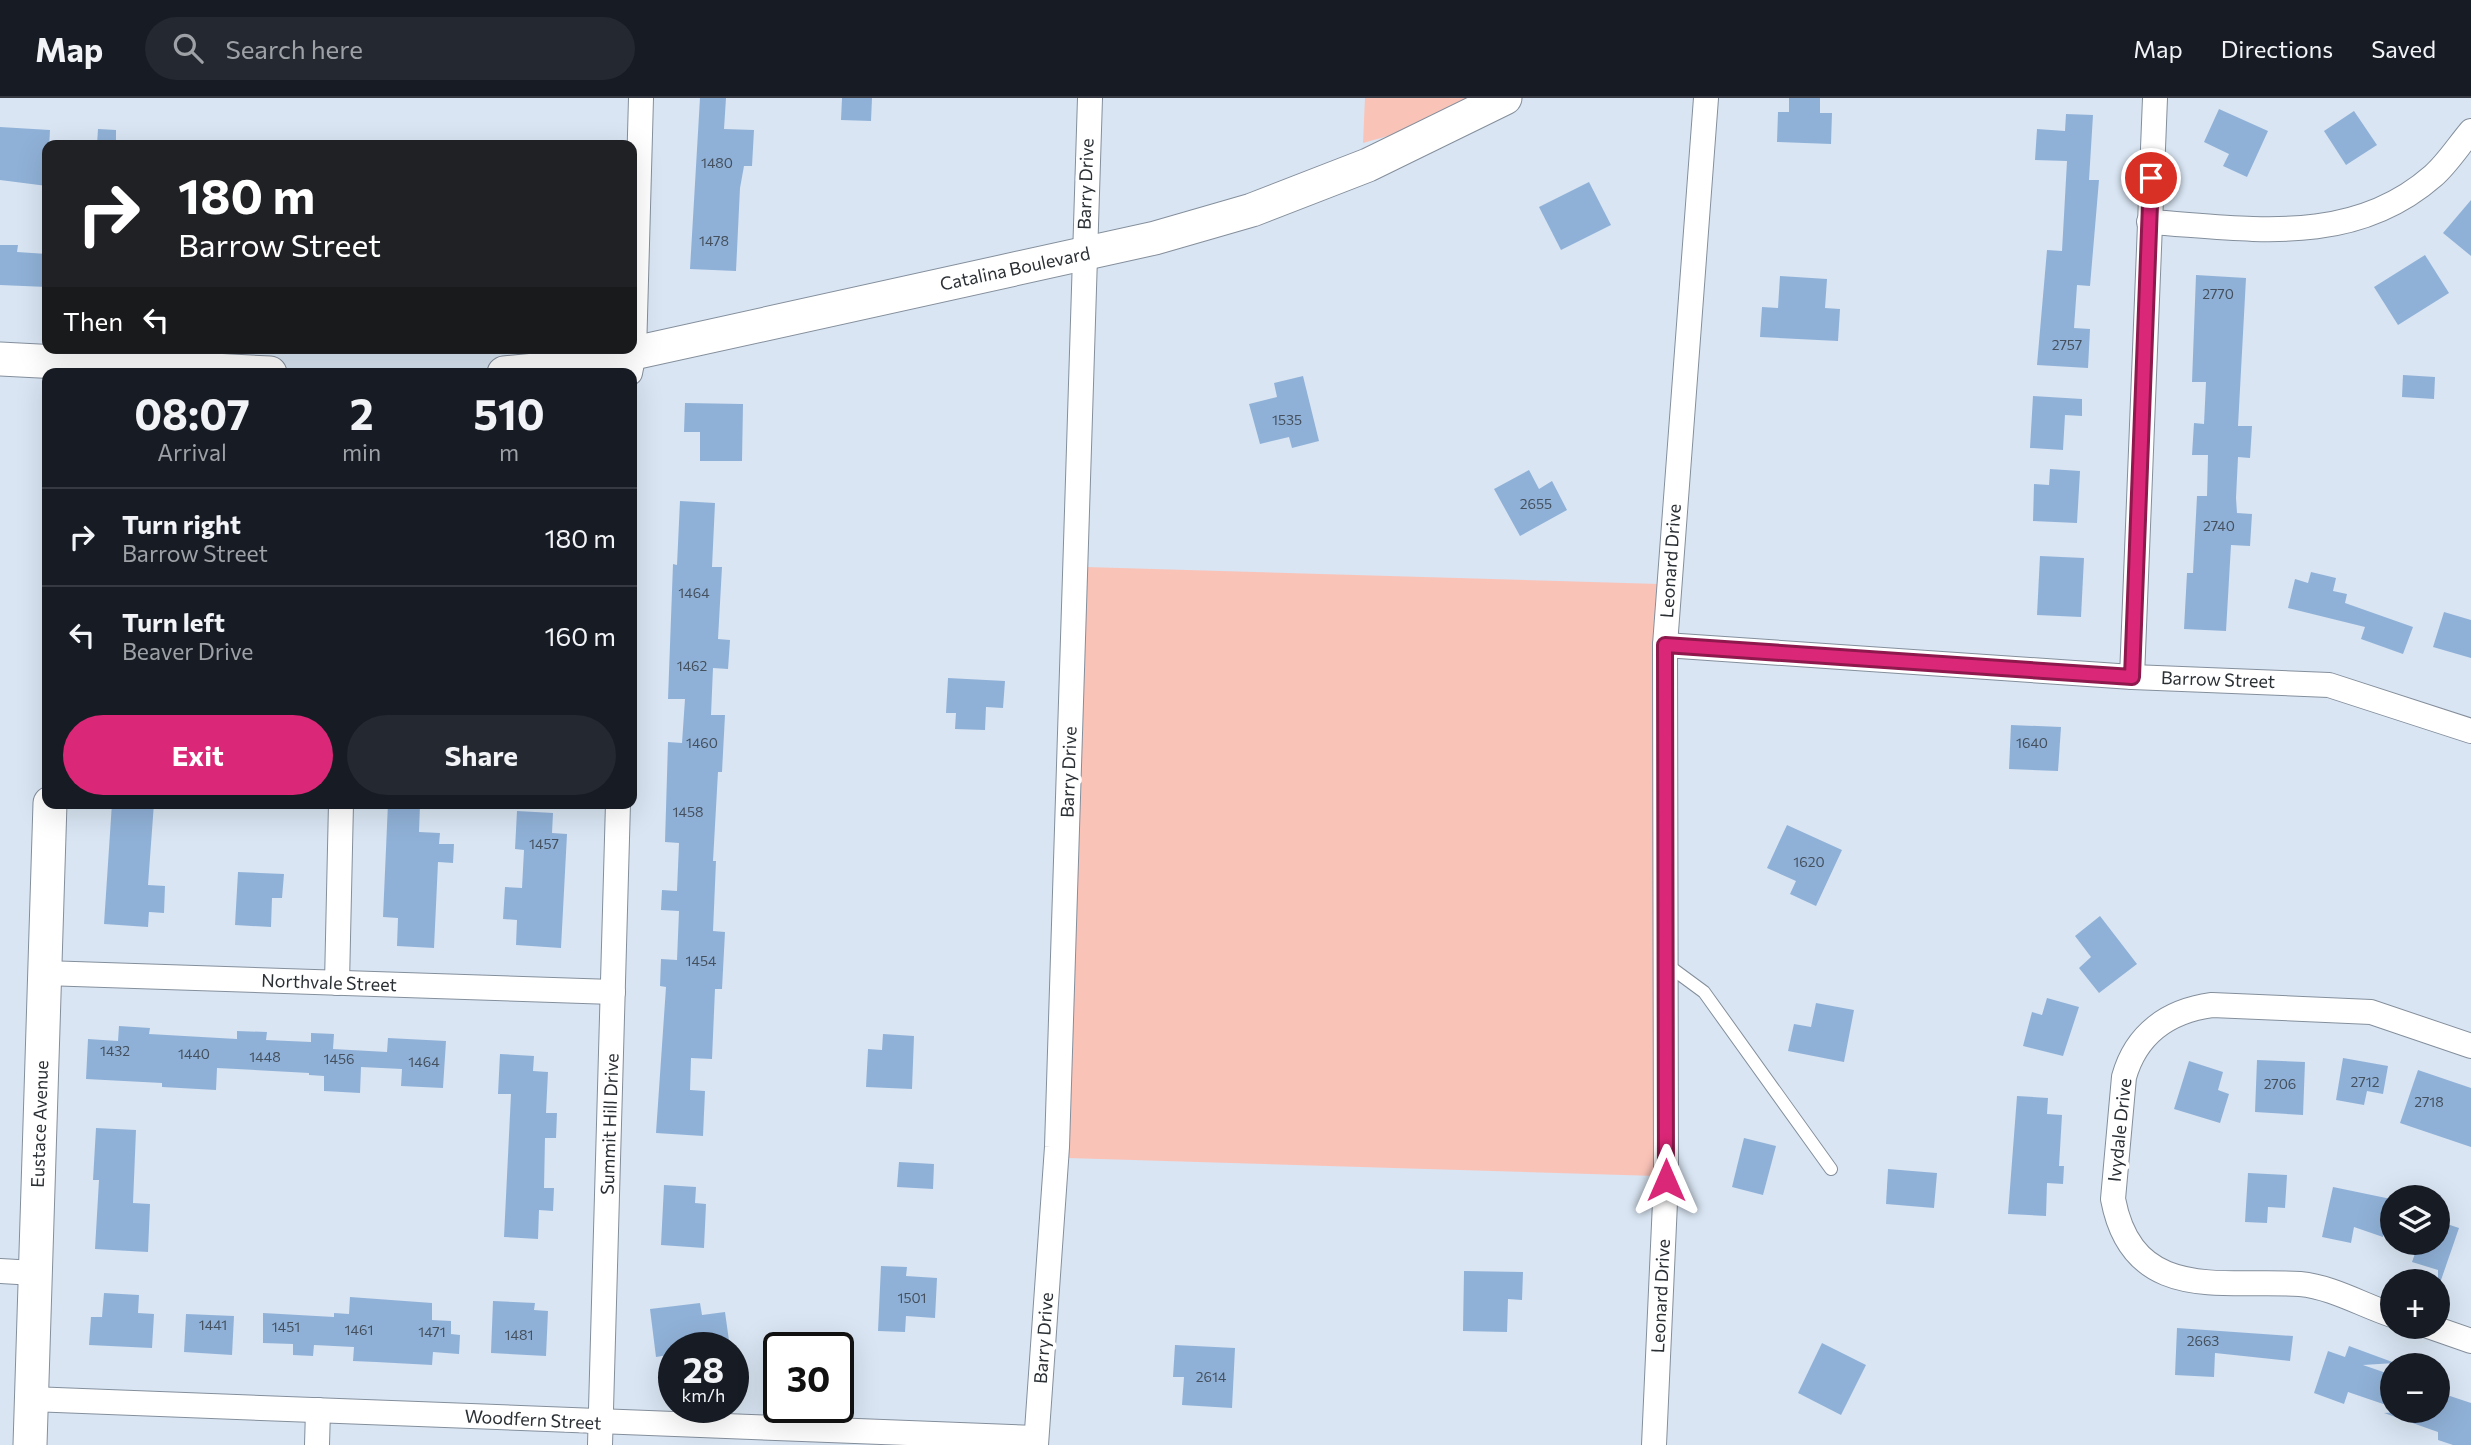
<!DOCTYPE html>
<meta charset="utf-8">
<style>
:root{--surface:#171b24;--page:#242831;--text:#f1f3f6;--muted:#9ea1a6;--line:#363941;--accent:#db2777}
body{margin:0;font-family:Commissioner,sans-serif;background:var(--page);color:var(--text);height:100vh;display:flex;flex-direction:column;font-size:26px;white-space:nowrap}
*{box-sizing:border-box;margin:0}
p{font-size:23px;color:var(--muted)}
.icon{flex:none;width:38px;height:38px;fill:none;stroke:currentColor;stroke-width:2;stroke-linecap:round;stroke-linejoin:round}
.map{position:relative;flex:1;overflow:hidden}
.drawer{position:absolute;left:42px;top:270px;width:595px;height:441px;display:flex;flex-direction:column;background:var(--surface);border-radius:14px;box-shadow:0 7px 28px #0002}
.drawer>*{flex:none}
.guide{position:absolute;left:42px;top:42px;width:595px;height:214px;border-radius:14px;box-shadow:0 7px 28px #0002;background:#202124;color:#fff;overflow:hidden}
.fabs{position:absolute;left:2380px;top:1087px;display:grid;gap:14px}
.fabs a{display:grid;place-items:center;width:70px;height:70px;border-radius:50%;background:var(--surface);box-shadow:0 7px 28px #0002;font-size:35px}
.speed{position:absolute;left:658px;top:1234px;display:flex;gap:14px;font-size:35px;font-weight:700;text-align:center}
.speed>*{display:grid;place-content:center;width:91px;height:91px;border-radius:50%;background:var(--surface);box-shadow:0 7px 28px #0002;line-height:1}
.speed small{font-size:18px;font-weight:400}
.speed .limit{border:4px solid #111;border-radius:10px;background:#fff;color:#111}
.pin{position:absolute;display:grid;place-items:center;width:60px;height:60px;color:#fff;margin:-30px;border:4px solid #fff;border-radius:50%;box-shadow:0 2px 7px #0007}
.me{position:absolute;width:77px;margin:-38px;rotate:0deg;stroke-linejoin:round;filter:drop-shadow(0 0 5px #0008)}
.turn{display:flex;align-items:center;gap:24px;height:147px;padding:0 21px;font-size:32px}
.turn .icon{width:91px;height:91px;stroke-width:2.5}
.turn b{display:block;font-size:49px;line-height:60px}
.then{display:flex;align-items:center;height:66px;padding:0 21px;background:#0003;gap:14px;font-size:26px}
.eta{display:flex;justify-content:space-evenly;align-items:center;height:119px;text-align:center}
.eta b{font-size:42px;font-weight:700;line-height:49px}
.action{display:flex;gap:14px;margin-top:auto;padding:14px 21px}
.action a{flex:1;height:80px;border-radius:42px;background:var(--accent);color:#fff;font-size:28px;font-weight:700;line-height:80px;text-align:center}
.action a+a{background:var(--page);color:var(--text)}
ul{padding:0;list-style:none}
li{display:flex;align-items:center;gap:21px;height:98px;padding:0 21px;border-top:2px solid var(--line)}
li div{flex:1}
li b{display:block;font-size:26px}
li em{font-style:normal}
header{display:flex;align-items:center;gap:42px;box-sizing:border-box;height:98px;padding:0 35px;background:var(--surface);border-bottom:2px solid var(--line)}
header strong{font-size:33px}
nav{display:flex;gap:38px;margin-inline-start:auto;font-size:24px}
.search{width:490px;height:63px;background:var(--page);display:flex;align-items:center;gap:18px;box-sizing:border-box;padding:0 24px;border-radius:38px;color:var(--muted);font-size:26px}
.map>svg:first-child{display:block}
.green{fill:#fac3b8}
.building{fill:#90b1d7}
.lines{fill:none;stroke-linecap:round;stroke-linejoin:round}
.lane-casing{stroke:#848f9c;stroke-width:14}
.street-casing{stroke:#848f9c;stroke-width:26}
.secondary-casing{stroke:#848f9c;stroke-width:35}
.lane{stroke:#fff;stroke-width:12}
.street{stroke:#fff;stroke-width:24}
.secondary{stroke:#fff;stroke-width:33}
.route-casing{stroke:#8e194d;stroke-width:18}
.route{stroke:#db2777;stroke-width:12}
.labels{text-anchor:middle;stroke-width:7;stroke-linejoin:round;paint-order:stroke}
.number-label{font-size:14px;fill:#44505e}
.street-label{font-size:18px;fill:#2b3035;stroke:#fff}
</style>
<header>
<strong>Map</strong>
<div class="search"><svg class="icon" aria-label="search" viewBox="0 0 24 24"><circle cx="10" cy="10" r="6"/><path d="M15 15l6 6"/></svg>Search here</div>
<nav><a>Map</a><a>Directions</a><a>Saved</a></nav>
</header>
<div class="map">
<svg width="2471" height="1347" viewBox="0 0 2471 1347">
<rect width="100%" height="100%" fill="#d9e5f3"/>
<g class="green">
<polygon points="1365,0 1480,0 1420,29 1363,45"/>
<polygon points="1086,469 1659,486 1656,1078 1067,1060"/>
</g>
<g class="building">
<polygon points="700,0 726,0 724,31 754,32 752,68 744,68 740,90 736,173 690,171"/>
<polygon points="842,0 872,0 871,23 841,22"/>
<polygon points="1789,0 1820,0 1820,15 1832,15 1831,46 1777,44 1778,14 1789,14"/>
<polygon points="2219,11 2268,33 2247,79 2223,68 2229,56 2204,44"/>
<polygon points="2354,13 2377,47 2346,67 2324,33"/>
<polygon points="2066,16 2093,17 2089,82 2099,82 2090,188 2077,187 2074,230 2090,231 2088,270 2037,267 2047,152 2062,153 2067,63 2035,62 2037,31 2065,33"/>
<polygon points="0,29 50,32 47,88 0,82"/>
<polygon points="98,31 116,32 116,47 97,47"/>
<polygon points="1589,84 1611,127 1561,152 1539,109"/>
<polygon points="2471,102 2471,158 2443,135"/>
<polygon points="0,147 18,147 17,154 47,156 47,189 0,187"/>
<polygon points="2425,157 2449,195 2398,227 2374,189"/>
<polygon points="2196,177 2246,180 2238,328 2252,328 2250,360 2238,359 2236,400 2237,415 2252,416 2250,448 2231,447 2226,533 2184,531 2187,475 2193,475 2197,398 2207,398 2208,357 2192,357 2194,325 2204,326 2206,284 2192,284"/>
<polygon points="1780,178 1827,181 1825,210 1840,211 1838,243 1760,239 1762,209 1778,210"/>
<polygon points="2403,277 2435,279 2434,301 2402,299"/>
<polygon points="1303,278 1319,343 1292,350 1289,339 1260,346 1249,306 1277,299 1274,285"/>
<polygon points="2033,298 2082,301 2082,318 2065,317 2063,352 2030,350"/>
<polygon points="685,305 743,306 742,363 700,363 700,334 684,334"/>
<polygon points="2050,371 2080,373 2077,425 2033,423 2034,386 2049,387"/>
<polygon points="1529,372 1539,391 1552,383 1567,412 1520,438 1494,391"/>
<polygon points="680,403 715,405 712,469 722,469 718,541 730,542 728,571 713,570 711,617 725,617 722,674 718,674 713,763 716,763 713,833 725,834 722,891 715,891 712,961 691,960 690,992 705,993 703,1038 656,1035 666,889 660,888 661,861 677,862 679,813 661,812 662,792 677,793 679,745 665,744 668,644 682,645 685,601 668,601 673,466 677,467"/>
<polygon points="2040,458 2084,460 2081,519 2037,517"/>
<polygon points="2311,474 2336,480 2333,493 2347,496 2345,505 2413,529 2403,556 2361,541 2365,529 2288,510 2295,481 2308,485"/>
<polygon points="2444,514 2471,522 2471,560 2433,549"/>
<polygon points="948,580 1005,583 1003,610 986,609 985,632 955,631 956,615 946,615"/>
<polygon points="2011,627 2061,629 2058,673 2009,671"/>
<polygon points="112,705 154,705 148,787 165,788 164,815 149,814 148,829 104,826"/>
<polygon points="388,705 420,707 419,734 440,735 439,746 454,746 453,765 438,764 434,850 397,848 398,820 383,819"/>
<polygon points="517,713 553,715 552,735 567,736 561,850 516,847 517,822 503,821 505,789 522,790 524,752 515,751"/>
<polygon points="1787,727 1842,752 1816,808 1790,796 1796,783 1767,770"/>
<polygon points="238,774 284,776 282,800 272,800 271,829 235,827"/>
<polygon points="2100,818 2137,866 2099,895 2079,870 2091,859 2075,838"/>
<polygon points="2047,900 2079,909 2063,958 2023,948 2032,914 2042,917"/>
<polygon points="1816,905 1854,912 1844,964 1788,953 1794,926 1811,929"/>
<polygon points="119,928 150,930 149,936 237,941 237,933 267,934 266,942 311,944 311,935 334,936 333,951 387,954 388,940 446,943 443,990 401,988 402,971 361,969 360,995 324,993 324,978 309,977 309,975 217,970 216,992 162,989 162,985 86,981 88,941 118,943"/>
<polygon points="883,936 914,938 912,991 866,989 868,951 882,952"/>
<polygon points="500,956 534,958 533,973 548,974 546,1015 557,1015 556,1040 545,1040 544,1090 554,1090 553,1113 539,1112 538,1141 504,1139 511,996 498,996"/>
<polygon points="2343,960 2388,968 2383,996 2367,993 2364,1007 2336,1002"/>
<polygon points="2257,962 2305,964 2303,1017 2255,1014"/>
<polygon points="2189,963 2223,974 2218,992 2229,996 2220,1025 2174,1011"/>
<polygon points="2418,972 2471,990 2471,1049 2400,1025"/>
<polygon points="2017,998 2048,1000 2047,1016 2062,1017 2059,1068 2064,1068 2063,1086 2047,1085 2046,1118 2008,1116"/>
<polygon points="96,1030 136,1032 133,1105 150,1106 148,1154 95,1151 99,1082 93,1082"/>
<polygon points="1744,1040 1776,1048 1763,1097 1732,1089"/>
<polygon points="899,1064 934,1066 933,1091 897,1089"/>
<polygon points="1888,1071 1937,1075 1934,1110 1886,1106"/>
<polygon points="2248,1075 2287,1077 2285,1110 2268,1109 2267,1125 2245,1124"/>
<polygon points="664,1087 696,1089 695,1105 706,1106 704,1150 661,1147"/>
<polygon points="2333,1089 2391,1101 2383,1139 2354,1129 2351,1145 2322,1139"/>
<polygon points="2438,1123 2459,1130 2440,1185 2438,1185 2438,1172 2412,1164 2419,1144 2438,1144"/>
<polygon points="881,1168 907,1169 906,1178 937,1180 935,1220 906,1218 905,1234 878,1233"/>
<polygon points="1464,1173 1523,1174 1522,1202 1508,1201 1507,1234 1463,1233"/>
<polygon points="104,1195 139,1197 138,1215 154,1216 152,1250 89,1247 91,1219 102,1219"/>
<polygon points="350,1199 432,1205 432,1222 451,1223 451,1236 460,1237 459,1256 433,1254 432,1267 376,1264 353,1263 354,1249 314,1247 313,1258 293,1257 293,1246 263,1245 263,1215 334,1219 334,1215 349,1216"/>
<polygon points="493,1203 535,1205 534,1212 548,1213 546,1258 491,1255"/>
<polygon points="700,1205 702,1217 725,1214 730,1250 674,1250 674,1256 656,1259 650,1211"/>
<polygon points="186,1216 234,1218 232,1257 184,1254"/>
<polygon points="2177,1230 2293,1238 2290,1263 2215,1255 2214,1279 2175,1277"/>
<polygon points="1822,1245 1866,1267 1841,1317 1798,1295"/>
<polygon points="1175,1247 1235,1250 1232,1310 1182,1307 1184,1279 1173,1279"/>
<polygon points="2349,1248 2395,1265 2363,1267 2392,1277 2392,1309 2348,1294 2344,1306 2314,1295 2328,1253 2345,1259"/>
<polygon points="2438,1294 2471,1305 2471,1347 2453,1347 2438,1342 2438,1334 2384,1315 2438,1312"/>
</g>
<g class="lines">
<g class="lane-casing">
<polyline id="lane" points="1666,866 1704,894 1831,1071"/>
</g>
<g class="street-casing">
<g id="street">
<path d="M2149 124C2248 130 2351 150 2433 78 2447 66 2459 47 2471 33"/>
<polyline points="630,275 634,255 641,0"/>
<polyline points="1665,547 2132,579 2329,587 2471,633"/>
<polyline points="2132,579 2155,0"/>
<polyline points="44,875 613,894"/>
<polyline points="337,885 341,705"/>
<polyline points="0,1173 35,1175"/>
<path d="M2392 1217C2362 1207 2332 1189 2300 1186 2222 1181 2133 1206 2113 1101L2124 979C2136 936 2168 913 2212 907L2371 914 2471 948"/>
<polyline points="2428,1228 2471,1243"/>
<polyline points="31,1301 1036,1340"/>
<polyline points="317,1347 318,1312"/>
<polyline points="600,1347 618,705"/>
<polyline points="1036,1347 1057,1049 1090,0"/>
<polyline points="1654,1347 1666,1082 1665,547 1706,0"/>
</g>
</g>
<g class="secondary-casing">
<g id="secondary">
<polyline points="0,261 270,275"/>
<polyline points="504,275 557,270 634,255 1155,140 1252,112 1368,67 1505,0"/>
<polyline points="30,1347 50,705"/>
</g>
</g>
<use href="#lane" class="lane"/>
<use href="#street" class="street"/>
<use href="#secondary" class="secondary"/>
</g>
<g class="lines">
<g class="route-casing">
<polyline id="route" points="1666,1082 1665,547 2132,579 2151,80"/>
</g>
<use href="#route" class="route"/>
</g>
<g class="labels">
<g class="number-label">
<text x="717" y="70">1480</text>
<text x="714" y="148">1478</text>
<text x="2218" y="201">2770</text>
<text x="2067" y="252">2757</text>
<text x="1287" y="327">1535</text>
<text x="1536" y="411">2655</text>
<text x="2219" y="433">2740</text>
<text x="694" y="500">1464</text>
<text x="692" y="573">1462</text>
<text x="702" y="650">1460</text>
<text x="2032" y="650">1640</text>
<text x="688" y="719">1458</text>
<text x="544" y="751">1457</text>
<text x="1809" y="769">1620</text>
<text x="701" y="868">1454</text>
<text x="115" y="958">1432</text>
<text x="194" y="961">1440</text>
<text x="265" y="964">1448</text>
<text x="339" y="966">1456</text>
<text x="424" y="969">1464</text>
<text x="2365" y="989">2712</text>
<text x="2280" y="991">2706</text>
<text x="2429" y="1009">2718</text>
<text x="912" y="1205">1501</text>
<text x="213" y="1232">1441</text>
<text x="286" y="1234">1451</text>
<text x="359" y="1237">1461</text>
<text x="432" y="1239">1471</text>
<text x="519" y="1242">1481</text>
<text x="2203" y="1248">2663</text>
<text x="1211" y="1284">2614</text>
</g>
<g class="street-label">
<text transform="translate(1086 86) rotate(-88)" y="6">Barry Drive</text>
<text transform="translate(1015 171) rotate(-12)" y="6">Catalina Boulevard</text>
<text transform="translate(1671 463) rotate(-86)" y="6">Leonard Drive</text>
<text transform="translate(2218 582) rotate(2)" y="6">Barrow Street</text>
<text transform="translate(1069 674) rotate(-88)" y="6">Barry Drive</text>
<text transform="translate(329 885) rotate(2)" y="6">Northvale Street</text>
<text transform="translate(40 1026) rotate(-88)" y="6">Eustace Avenue</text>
<text transform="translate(610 1026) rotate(-88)" y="6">Summit Hill Drive</text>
<text transform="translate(2120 1032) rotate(-84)" y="6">Ivydale Drive</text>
<text transform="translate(1661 1198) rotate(-87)" y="6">Leonard Drive</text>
<text transform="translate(1044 1240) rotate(-86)" y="6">Barry Drive</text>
<text transform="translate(533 1322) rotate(3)" y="6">Woodfern Street</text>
</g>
</g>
</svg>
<div class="fabs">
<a><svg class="icon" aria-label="layers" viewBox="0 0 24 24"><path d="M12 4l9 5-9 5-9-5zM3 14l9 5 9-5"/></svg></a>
<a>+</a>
<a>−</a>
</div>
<div class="speed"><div>28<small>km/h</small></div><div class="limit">30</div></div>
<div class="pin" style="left:2151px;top:80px;background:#d93025"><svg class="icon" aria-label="arrive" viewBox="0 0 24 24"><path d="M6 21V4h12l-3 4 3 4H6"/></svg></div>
<svg class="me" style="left:1666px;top:1082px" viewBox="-20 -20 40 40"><path d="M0-17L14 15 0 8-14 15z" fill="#db2777" stroke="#fff" stroke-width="4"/></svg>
<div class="guide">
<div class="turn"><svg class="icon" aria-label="right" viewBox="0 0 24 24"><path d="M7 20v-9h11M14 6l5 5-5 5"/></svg><div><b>180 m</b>Barrow Street</div></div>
<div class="then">Then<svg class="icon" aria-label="left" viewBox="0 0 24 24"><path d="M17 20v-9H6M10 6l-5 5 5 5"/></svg></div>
</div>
<section class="drawer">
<div class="eta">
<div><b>08:07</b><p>Arrival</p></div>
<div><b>2</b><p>min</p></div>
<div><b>510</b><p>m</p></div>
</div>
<ul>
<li><svg class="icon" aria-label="right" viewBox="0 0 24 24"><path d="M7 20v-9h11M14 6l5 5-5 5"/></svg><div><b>Turn right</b><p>Barrow Street</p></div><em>180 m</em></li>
<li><svg class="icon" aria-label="left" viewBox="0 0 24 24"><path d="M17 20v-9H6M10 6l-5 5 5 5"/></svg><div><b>Turn left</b><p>Beaver Drive</p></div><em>160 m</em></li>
</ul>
<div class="action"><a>Exit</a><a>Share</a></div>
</section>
</div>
